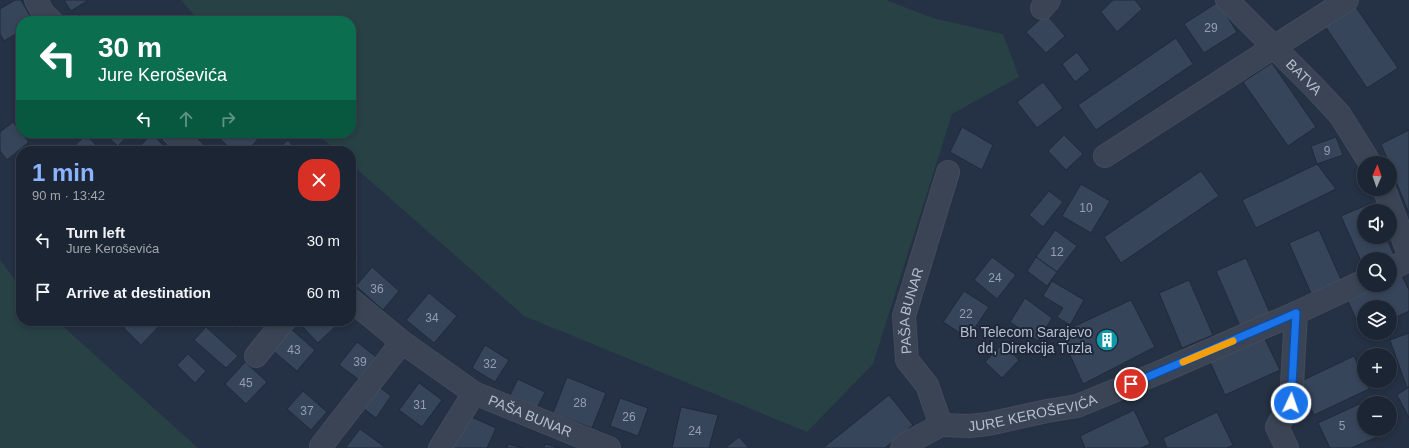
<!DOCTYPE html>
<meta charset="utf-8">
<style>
:root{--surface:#1c2533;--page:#29313f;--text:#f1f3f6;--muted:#a0a5ac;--line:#3a424e;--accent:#8bb3fe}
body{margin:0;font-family:Arial,sans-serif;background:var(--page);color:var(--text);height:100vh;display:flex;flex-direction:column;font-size:15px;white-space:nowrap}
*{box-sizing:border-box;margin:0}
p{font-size:13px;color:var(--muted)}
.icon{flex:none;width:22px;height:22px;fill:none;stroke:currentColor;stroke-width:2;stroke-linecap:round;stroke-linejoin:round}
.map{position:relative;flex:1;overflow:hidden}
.drawer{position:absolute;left:16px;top:146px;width:340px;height:180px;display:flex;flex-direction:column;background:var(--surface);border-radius:16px;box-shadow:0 2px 6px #0003,0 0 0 1px var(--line)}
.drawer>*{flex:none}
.hud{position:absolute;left:16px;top:16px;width:340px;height:122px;border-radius:16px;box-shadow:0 2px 6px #0003,0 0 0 1px var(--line);background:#0b6e4f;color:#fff;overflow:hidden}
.needle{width:26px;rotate:2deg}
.controls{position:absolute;left:1357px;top:156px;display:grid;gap:8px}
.controls a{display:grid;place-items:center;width:40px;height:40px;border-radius:50%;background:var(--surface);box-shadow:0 2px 6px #0003,0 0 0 1px var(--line);font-size:20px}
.pin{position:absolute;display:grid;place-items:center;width:34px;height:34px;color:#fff;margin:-17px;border:2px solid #fff;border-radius:50%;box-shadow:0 1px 4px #0007}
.me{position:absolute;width:44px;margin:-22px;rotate:3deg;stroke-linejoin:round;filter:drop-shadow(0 0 3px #0008)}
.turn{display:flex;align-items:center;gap:14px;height:84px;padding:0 16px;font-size:18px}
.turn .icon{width:52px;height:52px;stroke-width:2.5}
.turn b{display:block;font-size:28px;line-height:34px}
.lanes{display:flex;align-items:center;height:38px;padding:0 16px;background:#0003;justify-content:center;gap:20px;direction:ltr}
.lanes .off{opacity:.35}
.round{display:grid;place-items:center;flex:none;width:42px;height:42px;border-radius:16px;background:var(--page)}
.headline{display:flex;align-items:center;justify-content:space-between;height:68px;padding:0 16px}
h1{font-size:24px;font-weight:700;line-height:30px;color:var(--accent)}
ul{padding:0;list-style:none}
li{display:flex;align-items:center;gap:12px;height:52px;padding:0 16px}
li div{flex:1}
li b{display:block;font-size:15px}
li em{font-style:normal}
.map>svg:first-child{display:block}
.green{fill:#274145}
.building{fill:#37455b;stroke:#202a3b}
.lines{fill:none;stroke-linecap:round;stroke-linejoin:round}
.minor-casing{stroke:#434c5d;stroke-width:24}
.minor{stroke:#3a4454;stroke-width:22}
.route-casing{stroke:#114b97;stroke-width:10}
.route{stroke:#1a73e8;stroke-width:7}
.slow{stroke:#f59e0b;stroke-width:7}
.labels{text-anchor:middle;stroke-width:4;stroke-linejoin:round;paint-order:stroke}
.number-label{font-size:12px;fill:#959eaf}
.street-label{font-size:14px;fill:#b7bfcd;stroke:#1e2839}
.poi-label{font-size:14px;fill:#b7bfcd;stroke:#1e2839;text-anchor:end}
</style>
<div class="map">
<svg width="1409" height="448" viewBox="0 0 1409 448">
<rect width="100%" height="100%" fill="#253144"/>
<g class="green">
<polygon points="181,0 886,0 933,18 1003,34 1019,77 952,114 873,364 807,432 524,316 351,164 351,151 337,151 316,133 351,133 351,21 199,21"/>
<polygon points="0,260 21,288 21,321 57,321 198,448 0,448"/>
</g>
<g class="building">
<polygon points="15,0 21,0 33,21 21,21 21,31 4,41 0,34 0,9"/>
<polygon points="64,0 87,0 87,1 71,11"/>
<polygon points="1113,0 1135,0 1142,9 1117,32 1101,12"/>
<polygon points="1218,2 1237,32 1204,53 1184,24"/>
<polygon points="1355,6 1398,68 1367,88 1325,26"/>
<polygon points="1046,14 1065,36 1046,53 1026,32"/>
<polygon points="1176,38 1193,64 1096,130 1078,105"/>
<polygon points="1077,52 1090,70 1075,82 1062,64"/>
<polygon points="1272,63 1316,127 1288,146 1243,82"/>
<polygon points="1043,82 1063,108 1037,128 1017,102"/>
<polygon points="13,122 29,142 7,160 0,151 0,132"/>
<polygon points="962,127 993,145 982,170 950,152"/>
<polygon points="1409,130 1409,213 1390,167 1390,163 1389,163 1381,144"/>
<polygon points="103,133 130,133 118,146"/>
<polygon points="223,133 255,133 260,137 247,151 233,151 219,138"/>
<polygon points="152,134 169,151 135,151"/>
<polygon points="86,135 102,151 72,151 71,149"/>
<polygon points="1064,135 1083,154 1066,170 1048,151"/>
<polygon points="1336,137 1343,155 1317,164 1311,146"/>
<polygon points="288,140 297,151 275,151"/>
<polygon points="1317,164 1336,189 1256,228 1242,200"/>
<polygon points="1201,171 1219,196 1121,263 1104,237"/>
<polygon points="1081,184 1110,201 1091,233 1062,216"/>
<polygon points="1049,191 1063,202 1043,227 1029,215"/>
<polygon points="1371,203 1375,211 1364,211 1364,237 1386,237 1395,257 1390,259 1364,259 1364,268 1341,216"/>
<polygon points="1055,230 1077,246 1057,272 1036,257"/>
<polygon points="1319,230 1343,284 1313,298 1289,243"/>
<polygon points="351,249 359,256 351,265"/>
<polygon points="992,257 1016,275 997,299 974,280"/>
<polygon points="1036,257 1057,272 1047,286 1027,271"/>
<polygon points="1246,258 1270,313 1240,326 1216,271"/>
<polygon points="372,267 399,291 383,310 356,286"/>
<polygon points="1401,274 1409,290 1409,311 1390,320 1390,307 1364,307 1364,332 1362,332 1347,299 1377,285 1390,285 1390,279"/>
<polygon points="1189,280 1213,335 1182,348 1159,293"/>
<polygon points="1052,281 1084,300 1070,325 1057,317 1063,308 1043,296"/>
<polygon points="964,291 989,307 968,338 943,322"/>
<polygon points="429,293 457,316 434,343 406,320"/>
<polygon points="1025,298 1052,318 1038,341 1010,322"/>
<polygon points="1131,300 1155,347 1083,384 1060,333"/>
<polygon points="131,321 164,321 141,345 124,328"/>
<polygon points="227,321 243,321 236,328"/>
<polygon points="303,321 341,321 318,343 300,324"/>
<polygon points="206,327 238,356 226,368 194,340"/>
<polygon points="291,329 315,350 297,371 272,350"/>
<polygon points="1409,333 1409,387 1407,388 1390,340"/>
<polygon points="1264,337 1280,370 1225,395 1210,362"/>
<polygon points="357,342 380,360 362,382 339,365"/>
<polygon points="1002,344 1019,360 1002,378 985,362"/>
<polygon points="485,345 509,360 495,382 472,368"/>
<polygon points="188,354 206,371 195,383 177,365"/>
<polygon points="1354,356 1364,378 1364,381 1365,381 1369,389 1314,415 1299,382"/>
<polygon points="245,362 267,382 246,404 225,384"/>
<polygon points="567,377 606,393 592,428 553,413"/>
<polygon points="518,379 545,392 537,408 510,395"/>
<polygon points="419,383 442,400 422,427 399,410"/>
<polygon points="378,386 391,396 376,418 363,408"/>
<polygon points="1409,387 1409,418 1397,395"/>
<polygon points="303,391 327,412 311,430 287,409"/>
<polygon points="889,395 913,425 885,448 823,448"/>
<polygon points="620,398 648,408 638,436 610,426"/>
<polygon points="1368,400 1369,403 1364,403 1364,429 1382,429 1384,434 1351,448 1330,448 1318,423"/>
<polygon points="681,407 718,415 709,448 672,448"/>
<polygon points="1134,410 1150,444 1141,448 1085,448 1080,436"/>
<polygon points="1217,412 1233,445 1227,448 1167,448 1163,438"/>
<polygon points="467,415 496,428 487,448 451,448"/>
<polygon points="360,429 386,448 348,448 346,447"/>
<polygon points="739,437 749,448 725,448"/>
<polygon points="508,444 523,448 507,448"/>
<polygon points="545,444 560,448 544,448"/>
</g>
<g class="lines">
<g class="minor-casing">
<g id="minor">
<polyline points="36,0 43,13 51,21"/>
<path id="s1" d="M1227 0 1314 87 1340 115 1370 163"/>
<polyline points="1042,8 1049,0"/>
<polyline points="173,133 192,151"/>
<polyline points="1105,156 1347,0"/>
<polyline points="1384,189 1409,254"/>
<polyline points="1390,269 1409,260"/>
<path id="s2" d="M351 300 402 342 474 393 609 448"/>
<polyline points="256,356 284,321"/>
<path id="s3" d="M941 425 970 426 988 424 1047 411 1077 406 1158 373 1296 313 1364 281"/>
<polyline points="321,446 402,342"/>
<polyline points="440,448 474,393"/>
<path id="s4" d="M902 448 909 442 941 425 927 385 907 360 904 316 948 172"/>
<polyline points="1287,448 1277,427 1291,403 1296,313"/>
</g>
</g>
<use href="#minor" class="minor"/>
</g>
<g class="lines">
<g class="route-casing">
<polyline id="route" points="1131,384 1296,313 1291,403"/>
</g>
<use href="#route" class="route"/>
<polyline class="slow" points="1183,362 1233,341"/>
</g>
<defs>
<g id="building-disc" transform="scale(1.15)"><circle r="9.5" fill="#0f9aa8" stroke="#1e2839"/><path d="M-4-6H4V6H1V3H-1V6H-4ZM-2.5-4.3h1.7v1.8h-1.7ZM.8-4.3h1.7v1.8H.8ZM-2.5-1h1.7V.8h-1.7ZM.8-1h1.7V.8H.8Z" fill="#fff"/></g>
</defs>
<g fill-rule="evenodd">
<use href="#building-disc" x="1107" y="340"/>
</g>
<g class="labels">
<g class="number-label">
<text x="1211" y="32">29</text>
<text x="1327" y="155">9</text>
<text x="1086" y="212">10</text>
<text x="1057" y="256">12</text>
<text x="995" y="282">24</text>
<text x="377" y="293">36</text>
<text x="966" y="318">22</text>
<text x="432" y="322">34</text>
<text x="294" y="354">43</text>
<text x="360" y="366">39</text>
<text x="490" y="368">32</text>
<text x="246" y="387">45</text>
<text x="580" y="407">28</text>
<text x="420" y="409">31</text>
<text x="307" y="415">37</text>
<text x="629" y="421">26</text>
<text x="1342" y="430">5</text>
<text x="695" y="435">24</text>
</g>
<g class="street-label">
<text dy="5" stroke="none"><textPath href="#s1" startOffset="109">BATVA</textPath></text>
<text dy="5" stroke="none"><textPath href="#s4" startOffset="170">PAŠA BUNAR</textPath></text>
<text dy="5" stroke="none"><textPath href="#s3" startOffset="93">JURE KEROŠEVIĆA</textPath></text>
<text dy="5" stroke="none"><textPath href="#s2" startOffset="215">PAŠA BUNAR</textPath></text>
</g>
<g class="poi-label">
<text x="1092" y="337">Bh Telecom Sarajevo<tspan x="1092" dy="16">dd, Direkcija Tuzla</tspan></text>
</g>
</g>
</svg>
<div class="controls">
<a><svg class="needle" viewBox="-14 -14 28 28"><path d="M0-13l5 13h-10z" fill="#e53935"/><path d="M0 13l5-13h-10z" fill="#a0a5ac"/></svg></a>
<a><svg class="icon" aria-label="sound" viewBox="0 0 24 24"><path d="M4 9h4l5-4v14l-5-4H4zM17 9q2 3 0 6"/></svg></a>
<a><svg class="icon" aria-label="search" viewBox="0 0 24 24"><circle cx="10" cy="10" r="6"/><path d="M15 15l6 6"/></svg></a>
<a><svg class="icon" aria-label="layers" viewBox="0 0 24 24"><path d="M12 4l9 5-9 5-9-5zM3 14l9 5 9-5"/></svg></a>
<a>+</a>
<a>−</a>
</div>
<div class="pin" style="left:1131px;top:384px;background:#d93025"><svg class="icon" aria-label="arrive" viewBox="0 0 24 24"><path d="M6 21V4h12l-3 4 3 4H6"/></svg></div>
<svg class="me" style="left:1291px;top:403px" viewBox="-20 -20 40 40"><circle r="17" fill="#1a73e8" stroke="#fff" stroke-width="3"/><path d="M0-11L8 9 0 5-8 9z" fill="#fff"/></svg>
<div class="hud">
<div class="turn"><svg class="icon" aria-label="left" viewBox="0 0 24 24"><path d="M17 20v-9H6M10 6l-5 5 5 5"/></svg><div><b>30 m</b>Jure Keroševića</div></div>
<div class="lanes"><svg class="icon" aria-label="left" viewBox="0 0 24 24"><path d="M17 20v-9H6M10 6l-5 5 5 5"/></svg><svg class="icon off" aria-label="ahead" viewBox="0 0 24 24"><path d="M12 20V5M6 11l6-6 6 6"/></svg><svg class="icon off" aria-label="right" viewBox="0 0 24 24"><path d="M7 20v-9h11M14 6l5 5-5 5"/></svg></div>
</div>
<section class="drawer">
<div class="headline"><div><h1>1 min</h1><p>90 m · 13:42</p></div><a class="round" style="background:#d93025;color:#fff"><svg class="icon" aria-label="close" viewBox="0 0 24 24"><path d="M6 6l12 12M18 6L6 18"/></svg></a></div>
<ul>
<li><svg class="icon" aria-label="left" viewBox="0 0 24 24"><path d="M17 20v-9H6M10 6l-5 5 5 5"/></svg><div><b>Turn left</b><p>Jure Keroševića</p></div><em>30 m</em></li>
<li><svg class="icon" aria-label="arrive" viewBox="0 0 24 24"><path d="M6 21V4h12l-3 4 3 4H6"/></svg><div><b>Arrive at destination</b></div><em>60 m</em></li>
</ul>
</section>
</div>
